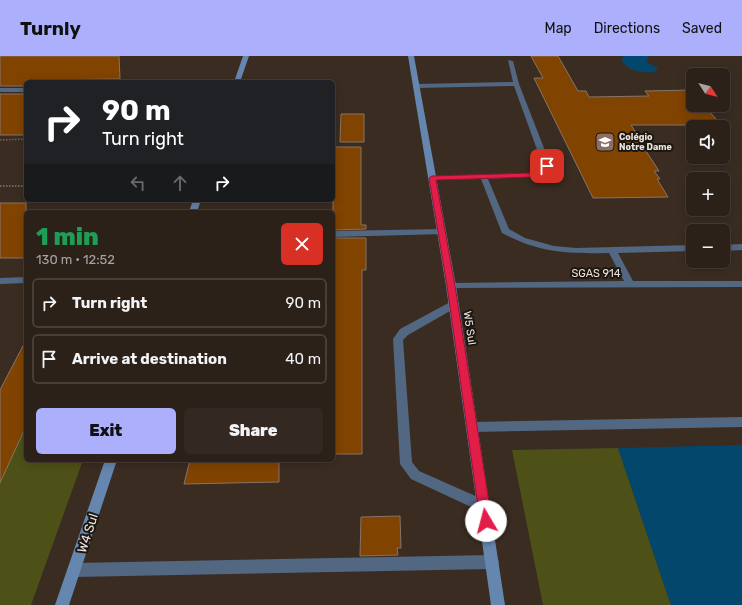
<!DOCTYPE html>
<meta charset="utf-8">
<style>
:root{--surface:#2c2119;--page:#342922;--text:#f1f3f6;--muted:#a6a3a2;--line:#483e38;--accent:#acaffb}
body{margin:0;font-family:Rubik,sans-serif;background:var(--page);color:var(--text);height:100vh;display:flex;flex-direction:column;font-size:15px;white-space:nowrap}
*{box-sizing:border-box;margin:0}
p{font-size:13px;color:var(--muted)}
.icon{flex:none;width:22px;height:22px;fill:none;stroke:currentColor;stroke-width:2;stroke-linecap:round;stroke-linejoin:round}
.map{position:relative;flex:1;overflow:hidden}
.details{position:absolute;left:24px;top:154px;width:311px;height:252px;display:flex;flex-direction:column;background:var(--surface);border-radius:6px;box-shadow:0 2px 10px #0003,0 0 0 1px var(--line)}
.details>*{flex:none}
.top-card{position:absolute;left:24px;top:24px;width:311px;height:122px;border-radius:6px;box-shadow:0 2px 10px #0003,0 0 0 1px var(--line);background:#202124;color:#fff;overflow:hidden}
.needle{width:26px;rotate:126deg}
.controls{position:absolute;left:686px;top:12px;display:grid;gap:8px}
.controls a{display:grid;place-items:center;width:44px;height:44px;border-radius:6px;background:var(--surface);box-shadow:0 2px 10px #0003,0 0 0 1px var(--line);font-size:20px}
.pin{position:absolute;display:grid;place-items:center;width:34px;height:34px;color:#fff;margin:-17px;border-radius:8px;box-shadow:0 2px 6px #0006}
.me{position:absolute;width:44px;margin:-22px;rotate:352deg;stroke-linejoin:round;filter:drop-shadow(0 0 3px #0008)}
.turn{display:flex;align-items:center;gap:14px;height:84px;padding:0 12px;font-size:18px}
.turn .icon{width:52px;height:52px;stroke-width:2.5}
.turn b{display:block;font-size:28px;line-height:34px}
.lanes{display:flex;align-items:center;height:38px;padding:0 12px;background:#0003;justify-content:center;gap:20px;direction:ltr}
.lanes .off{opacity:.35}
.round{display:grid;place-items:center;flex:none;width:42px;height:42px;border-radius:6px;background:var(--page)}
.headline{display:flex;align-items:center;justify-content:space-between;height:68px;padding:0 12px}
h1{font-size:24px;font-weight:800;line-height:30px;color:#1e9e55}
.button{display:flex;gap:8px;margin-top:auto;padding:8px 12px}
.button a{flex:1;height:46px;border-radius:6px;background:var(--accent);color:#111;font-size:16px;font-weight:800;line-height:46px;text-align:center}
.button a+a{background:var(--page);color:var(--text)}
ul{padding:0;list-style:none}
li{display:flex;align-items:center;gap:12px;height:50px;margin:0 8px 6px;padding:0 4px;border:2px solid var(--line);border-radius:6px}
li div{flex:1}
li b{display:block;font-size:15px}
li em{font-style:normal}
header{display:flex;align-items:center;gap:24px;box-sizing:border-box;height:56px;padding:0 20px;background:var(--accent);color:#111}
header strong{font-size:19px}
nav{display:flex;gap:22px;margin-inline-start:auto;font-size:14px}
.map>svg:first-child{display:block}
.green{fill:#4d5117}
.water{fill:#03476c}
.building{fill:#804300;stroke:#857569}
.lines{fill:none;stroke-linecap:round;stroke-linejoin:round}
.path-far1{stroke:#71655b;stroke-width:1.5;stroke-dasharray:1.5 1.5;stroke-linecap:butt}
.path{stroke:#71655b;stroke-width:2;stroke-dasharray:1.5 1.5;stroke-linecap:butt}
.service{fill:#526781;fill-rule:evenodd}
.minor{fill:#526781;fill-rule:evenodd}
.secondary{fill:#6586af;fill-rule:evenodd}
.route{fill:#e11d48;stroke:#92132f}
.labels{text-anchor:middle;stroke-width:4;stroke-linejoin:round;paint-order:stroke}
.far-poi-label{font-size:9px;font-weight:bold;fill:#ece3dc;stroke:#1c1611;text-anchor:start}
.street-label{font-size:11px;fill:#ece3dc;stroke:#1c1611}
.near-street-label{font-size:13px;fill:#ece3dc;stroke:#1c1611}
</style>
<header>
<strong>Turnly</strong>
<nav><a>Map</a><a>Directions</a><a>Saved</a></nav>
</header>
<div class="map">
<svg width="742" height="549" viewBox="0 0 742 549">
<rect width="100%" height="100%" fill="#3a2c21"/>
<g class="green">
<polygon points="26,365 26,404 83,404 31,549 0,549 0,423"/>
<polygon points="618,392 671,549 543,549 512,394"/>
</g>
<g class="water">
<path d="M624 0H649L646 6 658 12 655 16C643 17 628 16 621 4Z"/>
<polygon points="742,389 742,549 671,549 618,392"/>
</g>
<g class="building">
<polygon points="0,0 119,0 120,23 26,24 26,30 0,30"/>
<polygon points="531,0 558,0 578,35 586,35 589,41 649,40 645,35 691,34 693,36 693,49 704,49 721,69 631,69 640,83 638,83 659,115 654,115 660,123 657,123 668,141 593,142 534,22 543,22"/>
<rect x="0" y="38" width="26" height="41"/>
<polygon points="341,58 364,58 364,86 340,86"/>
<polygon points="333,91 361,91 361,169 366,169 366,173 333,174"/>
<rect x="0" y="147" width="26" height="55"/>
<polygon points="333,182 366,182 366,214 362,214 362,398 333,398"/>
<polygon points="26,284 26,370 0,427 0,334"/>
<polygon points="190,404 279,404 279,426 184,428"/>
<polygon points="400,460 401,492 397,492 398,499 360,500 361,461"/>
</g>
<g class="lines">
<polyline class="path-far1" points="0,84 26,83"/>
<polyline class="path" points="0,130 26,130"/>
<g class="service">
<path d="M508 4 513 5 519 28 551 110 542 120H539L488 123 509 173 525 182 554 190 576 192 693 189V195L618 197 633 225H742V231L448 232 446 230 451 227 624 225 609 197C568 198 539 197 502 177L481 123 432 124 428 122 432 120 532 117 537 116 543 110 514 30 416 32 413 30 416 28 513 26Z"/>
<polygon points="442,173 446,176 445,178 333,181 333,175"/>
<polygon points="742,188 742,194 723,195 723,189"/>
<polygon points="454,244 457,245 459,248 457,251 408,279 403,284 412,406 419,415 489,446 490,451 489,456 484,457 411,423 400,408 393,283 400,273"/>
<polygon points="742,361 742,371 473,376 469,375 467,371 469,367 473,366"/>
<polygon points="492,499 497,501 499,506 497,511 492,513 74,521 69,519 67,514 69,509 74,507"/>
</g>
<g class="minor">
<rect x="0" y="32" width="26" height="4"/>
<polygon points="26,221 26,227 0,228 0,222"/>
</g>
<g class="secondary">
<polygon points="243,0 249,0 240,26 234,26"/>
<polygon points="408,0 414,0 456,230 505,549 491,549 446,230"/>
<polygon points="193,144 201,144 197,156 189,156"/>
<polygon points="105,404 117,404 69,549 55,549"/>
</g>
</g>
<polygon class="route" points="547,108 550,110 541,119 532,121 436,124 455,230 492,465 490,469 486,471 482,469 480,465 447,230 429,122 432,120 532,117 537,116"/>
<defs>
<g id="school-square" transform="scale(1)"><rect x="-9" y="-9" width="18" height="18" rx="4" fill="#8d6e63" stroke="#1c1611"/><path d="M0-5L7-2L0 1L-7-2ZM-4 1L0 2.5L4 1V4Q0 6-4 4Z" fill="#fff"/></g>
</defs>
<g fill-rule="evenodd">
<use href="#school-square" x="605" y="86"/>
</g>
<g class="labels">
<g class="far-poi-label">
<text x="619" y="84">Colégio<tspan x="619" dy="10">Notre Dame</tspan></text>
</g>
<g class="street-label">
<text x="596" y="221">SGAS 914</text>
<text transform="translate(470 272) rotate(81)" y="4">W5 Sul</text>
</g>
<g class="near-street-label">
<text transform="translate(87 477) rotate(-72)" y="5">W4 Sul</text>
</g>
</g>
</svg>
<div class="controls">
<a><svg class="needle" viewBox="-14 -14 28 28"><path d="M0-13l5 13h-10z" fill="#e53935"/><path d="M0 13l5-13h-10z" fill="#a6a3a2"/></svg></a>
<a><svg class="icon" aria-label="sound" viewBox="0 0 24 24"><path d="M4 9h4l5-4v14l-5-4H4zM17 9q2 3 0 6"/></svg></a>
<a>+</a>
<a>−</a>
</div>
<div class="pin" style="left:547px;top:110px;background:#d93025"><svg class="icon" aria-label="arrive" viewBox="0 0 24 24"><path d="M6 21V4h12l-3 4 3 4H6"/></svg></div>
<svg class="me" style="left:486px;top:465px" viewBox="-20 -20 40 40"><circle r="19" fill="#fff"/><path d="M0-13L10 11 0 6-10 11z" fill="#e11d48"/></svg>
<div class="top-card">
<div class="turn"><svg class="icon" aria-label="right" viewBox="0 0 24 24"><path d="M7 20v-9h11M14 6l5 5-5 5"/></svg><div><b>90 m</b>Turn right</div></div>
<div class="lanes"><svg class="icon off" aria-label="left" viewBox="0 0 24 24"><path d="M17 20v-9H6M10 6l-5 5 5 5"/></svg><svg class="icon off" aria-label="ahead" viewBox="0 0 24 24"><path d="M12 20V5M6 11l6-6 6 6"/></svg><svg class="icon" aria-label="right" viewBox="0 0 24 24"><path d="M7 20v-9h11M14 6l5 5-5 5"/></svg></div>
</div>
<section class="details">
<div class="headline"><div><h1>1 min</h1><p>130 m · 12:52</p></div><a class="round" style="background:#d93025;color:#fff"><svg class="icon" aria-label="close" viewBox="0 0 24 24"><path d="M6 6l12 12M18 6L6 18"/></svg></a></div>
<ul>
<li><svg class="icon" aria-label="right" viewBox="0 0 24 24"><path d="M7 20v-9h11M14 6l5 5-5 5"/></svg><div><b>Turn right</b></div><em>90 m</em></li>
<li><svg class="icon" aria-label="arrive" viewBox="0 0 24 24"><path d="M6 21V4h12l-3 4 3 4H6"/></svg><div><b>Arrive at destination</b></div><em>40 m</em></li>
</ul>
<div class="button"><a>Exit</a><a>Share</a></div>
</section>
</div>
